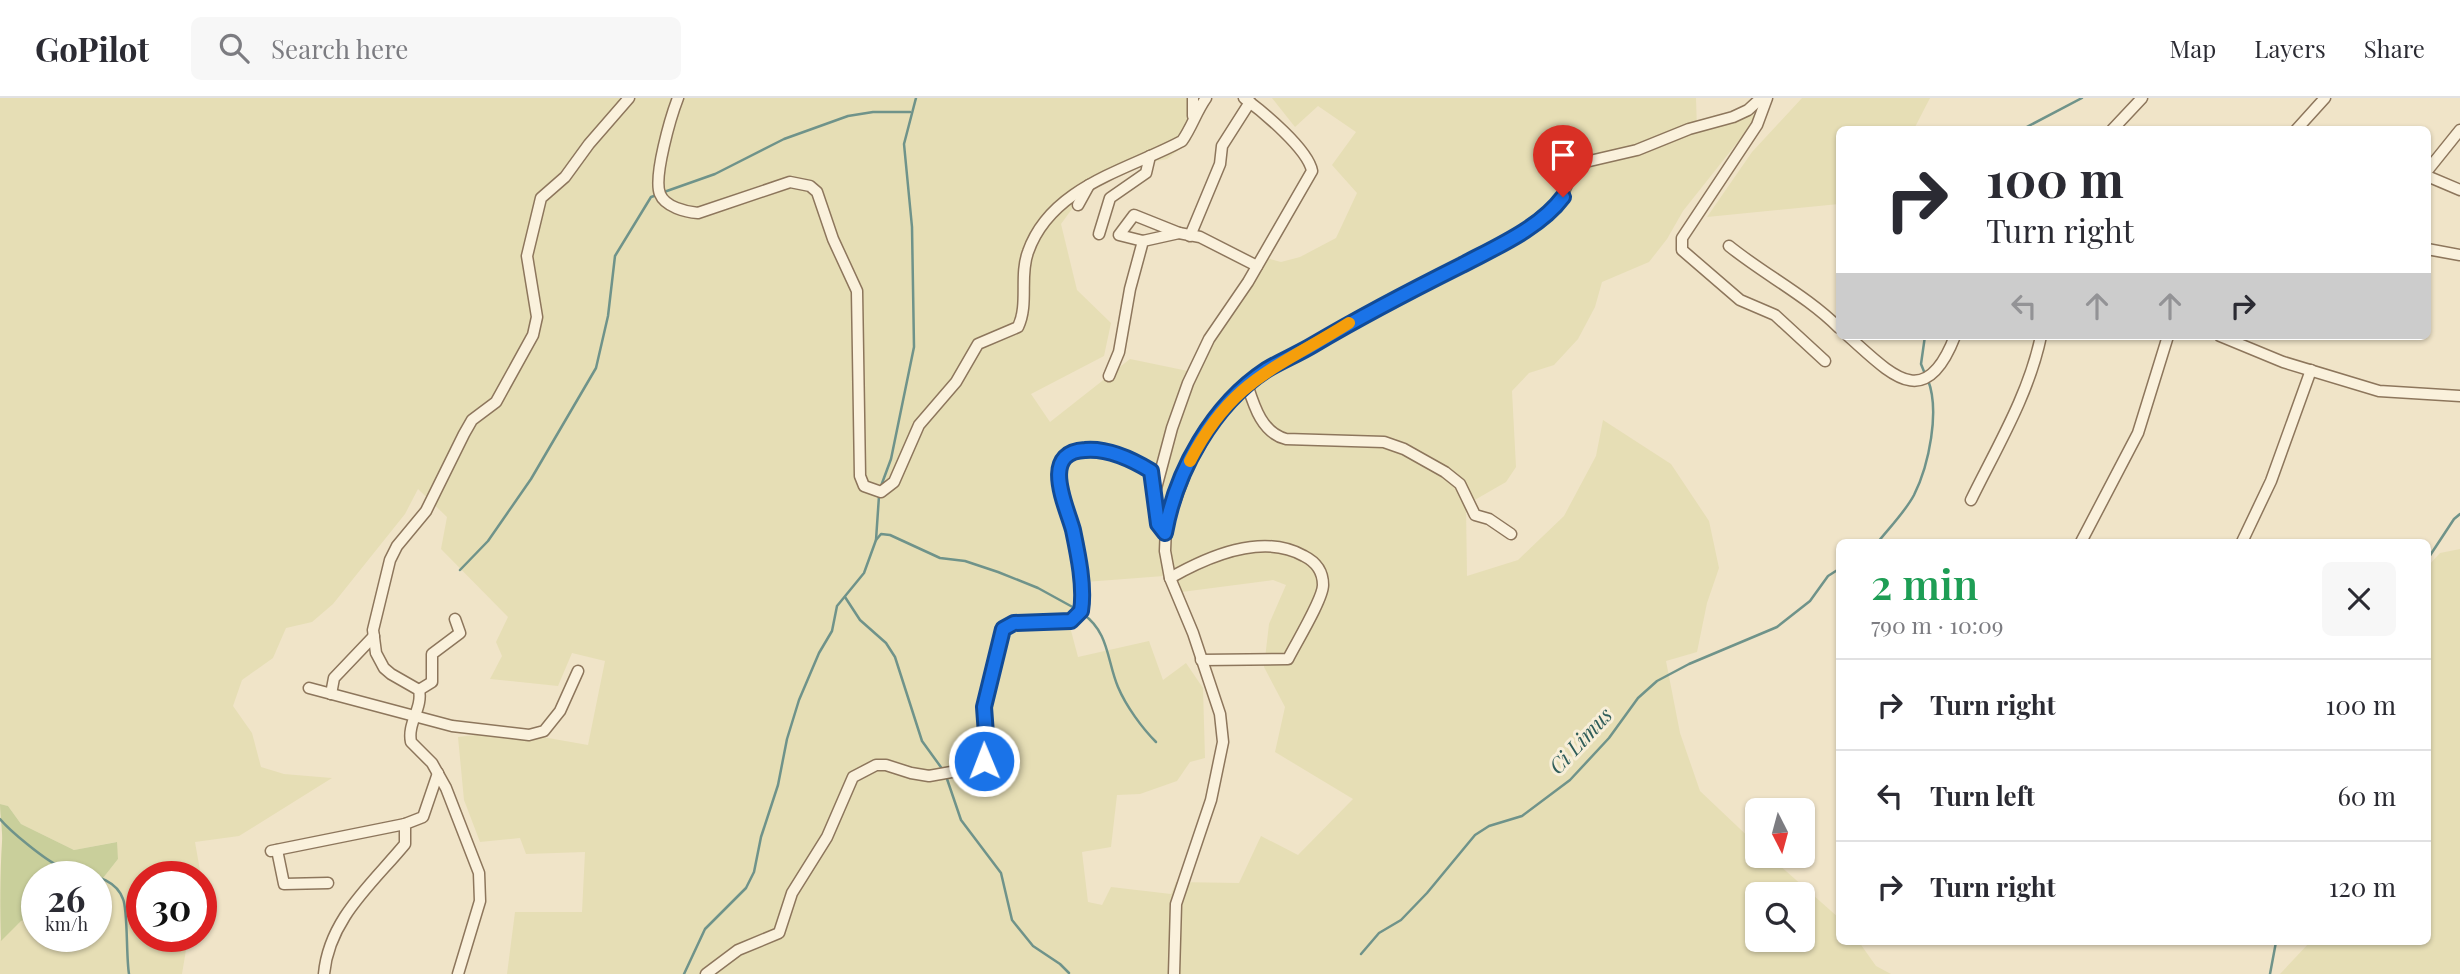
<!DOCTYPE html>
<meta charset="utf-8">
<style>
:root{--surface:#fff;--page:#f7f7f7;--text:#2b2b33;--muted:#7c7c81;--line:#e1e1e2}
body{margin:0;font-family:"Playfair Display",serif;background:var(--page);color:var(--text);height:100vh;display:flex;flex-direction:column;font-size:26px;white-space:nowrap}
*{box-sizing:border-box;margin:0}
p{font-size:23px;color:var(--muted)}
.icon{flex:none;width:38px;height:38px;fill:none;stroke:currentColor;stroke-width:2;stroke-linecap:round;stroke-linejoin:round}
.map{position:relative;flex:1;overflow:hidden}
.details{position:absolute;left:1836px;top:441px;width:595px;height:406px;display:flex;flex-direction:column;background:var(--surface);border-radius:10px;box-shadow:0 2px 5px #0004}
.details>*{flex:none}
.guide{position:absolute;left:1836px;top:28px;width:595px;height:214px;border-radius:10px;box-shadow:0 2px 5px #0004;background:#fff;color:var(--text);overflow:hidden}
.needle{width:46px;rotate:174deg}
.buttons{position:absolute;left:1745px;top:700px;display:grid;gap:14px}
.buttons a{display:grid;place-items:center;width:70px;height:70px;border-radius:10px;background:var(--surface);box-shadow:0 2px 5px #0004;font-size:35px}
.speed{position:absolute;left:21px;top:763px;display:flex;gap:14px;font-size:35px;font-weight:700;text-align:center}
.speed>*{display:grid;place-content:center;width:91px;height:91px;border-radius:50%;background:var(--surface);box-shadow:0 2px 5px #0004;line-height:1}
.speed small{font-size:18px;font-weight:400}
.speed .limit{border:10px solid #d22;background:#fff;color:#111}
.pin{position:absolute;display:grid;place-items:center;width:60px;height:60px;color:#fff;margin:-72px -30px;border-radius:50% 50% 50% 0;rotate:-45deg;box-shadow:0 0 7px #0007}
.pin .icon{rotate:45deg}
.me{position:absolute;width:77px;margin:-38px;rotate:359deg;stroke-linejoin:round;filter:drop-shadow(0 0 5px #0008)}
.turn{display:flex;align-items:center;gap:24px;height:147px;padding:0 35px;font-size:32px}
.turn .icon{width:91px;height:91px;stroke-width:2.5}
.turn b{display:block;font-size:49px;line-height:60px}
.lanes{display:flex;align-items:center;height:66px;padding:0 35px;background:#0003;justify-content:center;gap:35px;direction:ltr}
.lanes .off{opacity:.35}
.round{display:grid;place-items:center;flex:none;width:74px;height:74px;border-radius:10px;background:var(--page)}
.head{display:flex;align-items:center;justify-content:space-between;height:119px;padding:0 35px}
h1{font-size:42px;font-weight:600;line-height:52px;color:#1e9e55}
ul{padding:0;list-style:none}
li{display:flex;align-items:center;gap:21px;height:91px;padding:0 35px;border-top:2px solid var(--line)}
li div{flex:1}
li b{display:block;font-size:26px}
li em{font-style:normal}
header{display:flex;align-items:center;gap:42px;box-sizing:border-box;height:98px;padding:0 35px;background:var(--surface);border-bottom:2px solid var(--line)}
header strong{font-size:33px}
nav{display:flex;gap:38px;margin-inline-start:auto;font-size:24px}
.search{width:490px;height:63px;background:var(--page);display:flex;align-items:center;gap:18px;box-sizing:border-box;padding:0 24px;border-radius:10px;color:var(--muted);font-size:26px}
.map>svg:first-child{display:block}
.farmland{fill:#e6deb5;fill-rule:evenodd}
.green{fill:#c9cf9b}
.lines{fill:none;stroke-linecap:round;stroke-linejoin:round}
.stream{stroke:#6f938a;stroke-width:2.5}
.minor-casing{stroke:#8d765c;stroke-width:13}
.minor{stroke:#faf1dc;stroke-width:10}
.route-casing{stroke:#114b97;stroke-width:18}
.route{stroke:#1a73e8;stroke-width:12}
.slow{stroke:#f59e0b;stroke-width:12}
.labels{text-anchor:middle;stroke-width:6;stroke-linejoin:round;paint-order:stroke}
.water-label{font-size:21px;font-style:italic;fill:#2f5d5a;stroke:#f7eed8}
</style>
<header>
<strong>GoPilot</strong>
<div class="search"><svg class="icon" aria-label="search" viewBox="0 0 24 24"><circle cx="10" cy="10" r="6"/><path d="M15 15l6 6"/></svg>Search here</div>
<nav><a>Map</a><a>Layers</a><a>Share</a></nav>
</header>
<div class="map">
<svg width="2460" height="876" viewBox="0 0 2460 876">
<rect width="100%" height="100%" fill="#f0e4c8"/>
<g class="farmland">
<path d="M0 0H1196L1191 42 1167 61 1114 71 1085 93 1061 126 1077 192 1111 225 1104 258 1031 296 1050 324 1130 261 1188 273 1263 159 1281 164 1300 159 1336 140 1357 95 1332 67 1356 34 1318 8 1295 29 1272 0H1696L1697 32 1723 20 1756 16 1752 26 1683 113 1667 141 1649 164 1602 184 1595 209 1578 241 1554 267 1529 275 1512 293 1516 369 1506 384 1466 407 1467 478 1518 462 1564 418 1596 358 1603 322 1671 366 1709 423 1719 470 1707 505 1697 554 1666 563 1680 635 1700 693 1757 747V758H1769L1839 820V844H1859L1876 868 1891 876H507L515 814H582L585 754 526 756 520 740 480 744 464 702 458 639 508 633 588 647 605 563 572 555 558 588 490 581 502 558 496 544 508 519 441 451 447 419 418 391 405 416 333 506 312 524 286 530 273 560 242 582 233 608 252 635 261 669 284 676 332 680 239 738 195 744 205 801 201 837V779H142V838H199L187 846 182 876H0V842L21 823 37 818V838H96V789L118 761 116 744 74 752 21 726 8 708 0 706ZM1164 478 1174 495 1273 482 1286 487 1269 526 1264 569 1285 609 1275 654 1353 701 1298 757 1261 738 1239 785 1176 784 1171 796 1111 789 1102 807 1088 804 1082 754 1111 749 1117 697 1140 696 1177 683 1190 664 1205 660 1203 590 1186 565 1163 582 1149 543 1078 559 1070 529 1088 511 1085 484ZM1757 796H1802V842H1757Z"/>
<polygon points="1802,0 1930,0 1914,31 1839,32 1839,106 1707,119 1752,54"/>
<polygon points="2460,451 2460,876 2280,876 2310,844 2427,844 2427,469 2440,455"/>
</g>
<path class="green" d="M0 706 8 708 21 726 74 752 117 744 118 761 96 789V779H37V818L21 823 1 843C0 813 0 775 2 744 3 736 0 717 0 706Z"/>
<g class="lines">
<g class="stream">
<polyline points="2021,32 2082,0"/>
<polyline points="664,94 715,76 784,41 848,18 873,14 910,14"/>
<polyline points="1925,238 1921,266 1925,276"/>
<polyline points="881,388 891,361 914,249 912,129 904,46 916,0"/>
<polyline points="876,442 881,436 890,437 940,460 965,463 998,474 1038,490 1078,512"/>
<path d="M1878 444C1889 430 1905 414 1914 397 1929 367 1940 313 1928 282"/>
<polyline points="2427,462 2454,421 2460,416"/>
<polyline points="460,472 488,443 531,381 596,270 608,218 615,158 651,99 657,97"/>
<polyline points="845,499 860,522 886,545 895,559 922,643 943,672"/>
<path d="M1083 516C1109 534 1107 563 1118 589 1126 608 1142 630 1156 644"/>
<polyline points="946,678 961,722 1001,775 1012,822 1033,848 1060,866 1069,875"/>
<path d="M0 721C10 733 45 762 59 768 79 777 114 775 123 801 128 812 126 859 129 876"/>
<polyline points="1361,856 1379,835 1401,822 1427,795 1475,737 1489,728 1522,718 1570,682 1609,640 1638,600 1657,583 1689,566 1777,529 1810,503 1828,478 1839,471"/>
<polyline points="684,876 705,831 746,790 754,774 761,739 778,687 787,641 799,602 819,555 832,533 837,508 864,475 876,442 879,398"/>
<polyline points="2270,876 2276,844"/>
</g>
<g class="minor-casing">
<g id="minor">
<path d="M678 0C671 18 653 79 660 96 665 109 686 114 698 115L790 84 810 88 817 94 833 141 857 193 860 378 864 388 881 394 894 384 919 327 956 284 978 246 1018 229C1029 206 1019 178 1028 154 1051 88 1128 72 1182 43 1192 29 1196 14 1206 0"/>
<polyline points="1193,0 1193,18"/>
<polyline points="1767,0 1757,27 1682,140 1682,152 1740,202 1775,217 1825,263"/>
<polyline points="2112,32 2142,0"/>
<polyline points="2296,32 2325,0"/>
<polyline points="2427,73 2460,32"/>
<polyline points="2427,78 2460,92"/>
<polyline points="1078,107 1089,87"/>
<polyline points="1099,136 1110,100 1146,75 1150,58"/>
<polyline points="1190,138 1220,66 1222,48 1250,4"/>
<polyline points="1143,143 1119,137 1134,117 1179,135"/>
<path d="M1729 148C1765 177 1807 198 1839 230"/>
<polyline points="2427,151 2460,157"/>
<path d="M1848 238C1891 276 1925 316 1955 238"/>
<polyline points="2220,238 2283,264 2379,293 2460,298"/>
<polyline points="1109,278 1119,254 1130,191 1143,143 1179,135 1200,139 1257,168"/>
<path d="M1247 286C1254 308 1262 335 1286 341L1384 344 1404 351 1445 374 1460 386 1475 417 1489 421 1511 436"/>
<path d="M1971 402C1997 349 2029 296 2041 238"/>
<path d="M1165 435 1158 426 1155 394 1172 330 1188 285 1209 241 1248 184 1312 73C1308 51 1262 13 1244 0"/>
<polyline points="2081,444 2138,335 2168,238"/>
<polyline points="2242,444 2271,383 2311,272"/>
<path d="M1170 480C1207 459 1262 434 1304 458 1316 464 1323 473 1323 487 1323 501 1296 545 1288 561L1201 562"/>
<polyline points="309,590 452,628 529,637 544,633 560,613 578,573"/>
<polyline points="419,592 432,584 432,556 460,535 455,521"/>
<polyline points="331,596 334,580 374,538"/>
<polyline points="277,752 284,786 328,785"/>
<polyline points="271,753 405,726"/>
<path d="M324 876C329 821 372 786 405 746V726L423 719 438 675"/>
<path d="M458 876 480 803 479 775 446 690 432 665 411 644C407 625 423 610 419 592L391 576 384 570 376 555 373 532 390 462 397 448 426 413 464 336 472 322 496 304 533 237 537 219 527 158 541 100 565 79 589 46 629 0"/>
<path d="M706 876 738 852 779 835 792 795 827 739 853 679 876 667H886L911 675 929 678 957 673 984 663 987 650 984 609 1003 531 1014 525 1071 523 1081 513C1085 488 1078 456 1073 432 1067 406 1051 386 1066 359 1087 339 1130 360 1151 373L1155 394"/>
<polyline points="1174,876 1176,806 1211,702 1223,644 1220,616 1193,535 1170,480 1165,453 1166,428 1188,368 1218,316 1247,286 1267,272 1360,218 1487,154 1524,132 1559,104 1575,70 1581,65 1637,52 1689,31 1733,19 1748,12 1761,0"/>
</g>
</g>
<use href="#minor" class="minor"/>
</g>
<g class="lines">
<g class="route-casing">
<path id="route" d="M984 663 987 650 984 609 1003 531 1014 525 1071 523 1081 513C1085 489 1078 456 1073 432 1067 409 1039 354 1085 352 1107 350 1133 362 1151 373L1158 426 1165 435C1176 373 1213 307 1266 272 1281 263 1298 256 1313 247 1362 218 1412 192 1462 167 1496 149 1540 130 1563 99"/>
</g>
<use href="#route" class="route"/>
<path class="slow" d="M1190 363C1232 281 1276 271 1349 225"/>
</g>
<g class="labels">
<g class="water-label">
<text transform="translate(1581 643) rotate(-47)" y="7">Ci Limus</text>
</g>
</g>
</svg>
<div class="buttons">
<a><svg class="needle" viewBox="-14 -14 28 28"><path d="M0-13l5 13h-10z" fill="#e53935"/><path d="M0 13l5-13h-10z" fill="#7c7c81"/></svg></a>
<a><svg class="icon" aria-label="search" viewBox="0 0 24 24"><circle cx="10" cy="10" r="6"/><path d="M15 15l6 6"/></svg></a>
</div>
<div class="speed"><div>26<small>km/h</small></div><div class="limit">30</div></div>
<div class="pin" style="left:1563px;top:99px;background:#d93025"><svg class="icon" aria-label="arrive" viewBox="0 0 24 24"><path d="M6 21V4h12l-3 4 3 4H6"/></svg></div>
<svg class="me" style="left:984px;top:663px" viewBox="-20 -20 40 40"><circle r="17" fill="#1a73e8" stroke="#fff" stroke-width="3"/><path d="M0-11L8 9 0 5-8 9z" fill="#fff"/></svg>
<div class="guide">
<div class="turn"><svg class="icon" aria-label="right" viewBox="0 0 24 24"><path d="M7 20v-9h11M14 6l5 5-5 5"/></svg><div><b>100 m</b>Turn right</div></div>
<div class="lanes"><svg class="icon off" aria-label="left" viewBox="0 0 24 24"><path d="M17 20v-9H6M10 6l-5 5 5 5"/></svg><svg class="icon off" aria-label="ahead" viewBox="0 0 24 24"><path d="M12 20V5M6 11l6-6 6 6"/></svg><svg class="icon off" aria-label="ahead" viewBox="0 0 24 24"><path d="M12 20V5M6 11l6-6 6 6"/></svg><svg class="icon" aria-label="right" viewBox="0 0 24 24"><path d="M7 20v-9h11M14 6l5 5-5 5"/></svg></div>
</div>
<section class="details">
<div class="head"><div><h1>2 min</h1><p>790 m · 10:09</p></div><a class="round"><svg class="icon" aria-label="close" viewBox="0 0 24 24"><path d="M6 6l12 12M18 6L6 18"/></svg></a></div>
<ul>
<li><svg class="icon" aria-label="right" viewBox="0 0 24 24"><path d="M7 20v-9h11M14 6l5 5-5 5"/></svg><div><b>Turn right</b></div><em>100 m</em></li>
<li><svg class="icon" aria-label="left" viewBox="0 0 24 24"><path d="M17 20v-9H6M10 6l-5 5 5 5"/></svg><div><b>Turn left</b></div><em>60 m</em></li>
<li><svg class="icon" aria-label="right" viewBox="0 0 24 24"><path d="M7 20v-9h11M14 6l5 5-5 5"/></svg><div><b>Turn right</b></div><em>120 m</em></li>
</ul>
</section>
</div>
